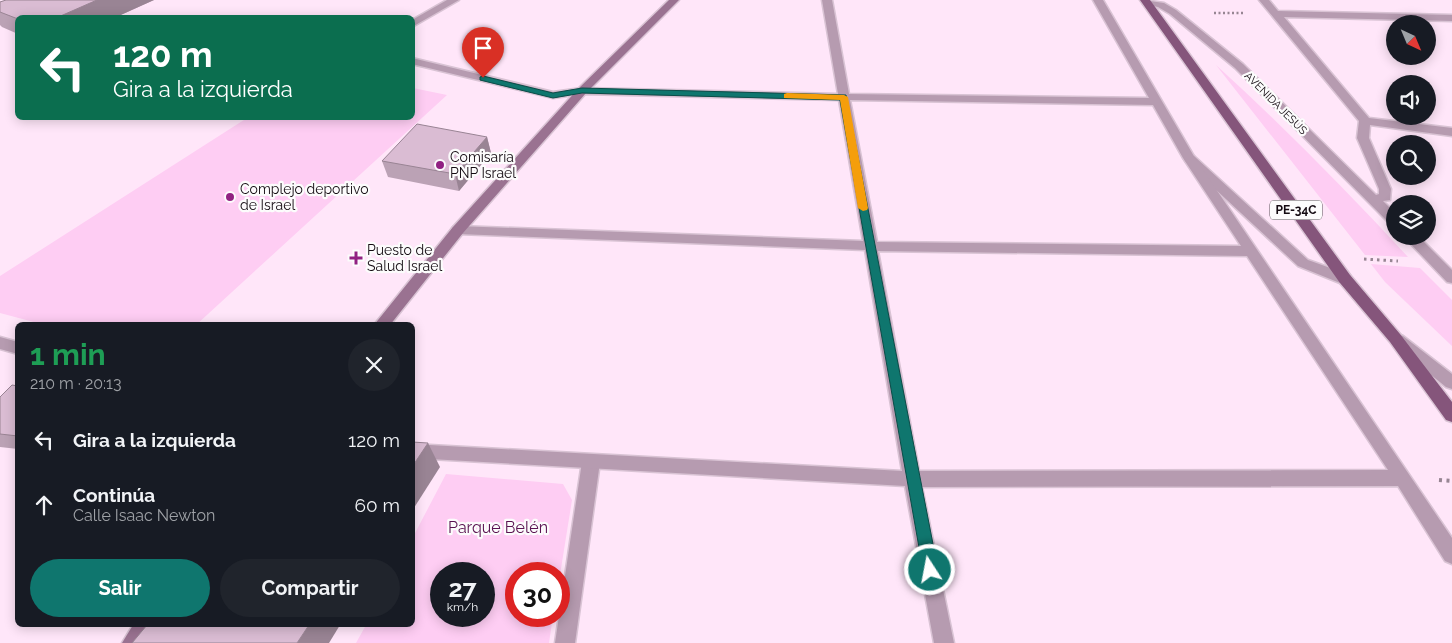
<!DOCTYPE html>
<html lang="es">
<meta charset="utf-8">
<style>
:root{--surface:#171b24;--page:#20242c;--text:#f1f3f6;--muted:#9ea1a6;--accent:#0f766e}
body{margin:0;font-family:Raleway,sans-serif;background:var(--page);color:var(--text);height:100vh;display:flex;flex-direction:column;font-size:19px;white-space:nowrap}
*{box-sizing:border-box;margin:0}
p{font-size:16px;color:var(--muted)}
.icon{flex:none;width:28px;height:28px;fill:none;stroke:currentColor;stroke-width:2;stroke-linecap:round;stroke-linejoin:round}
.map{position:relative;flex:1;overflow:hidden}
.sheet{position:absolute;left:15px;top:322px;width:400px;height:305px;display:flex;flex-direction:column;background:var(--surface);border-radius:8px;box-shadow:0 2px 12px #0003}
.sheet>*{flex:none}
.top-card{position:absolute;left:15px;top:15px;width:400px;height:105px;border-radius:8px;box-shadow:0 2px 12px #0003;background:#0b6e4f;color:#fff;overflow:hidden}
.needle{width:32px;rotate:136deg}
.buttons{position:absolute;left:1386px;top:15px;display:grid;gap:10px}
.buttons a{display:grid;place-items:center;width:50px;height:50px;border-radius:50%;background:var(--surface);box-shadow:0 2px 12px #0003;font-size:25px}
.speed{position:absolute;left:430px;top:562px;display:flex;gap:10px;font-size:25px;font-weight:700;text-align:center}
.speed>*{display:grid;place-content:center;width:65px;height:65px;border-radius:50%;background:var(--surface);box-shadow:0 2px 12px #0003;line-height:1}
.speed small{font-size:12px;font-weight:400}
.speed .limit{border:8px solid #d22;background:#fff;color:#111}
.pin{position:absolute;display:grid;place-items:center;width:42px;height:42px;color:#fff;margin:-51px -21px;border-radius:50% 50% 50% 0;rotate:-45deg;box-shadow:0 0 5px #0007}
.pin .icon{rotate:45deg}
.me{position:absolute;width:55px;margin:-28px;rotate:349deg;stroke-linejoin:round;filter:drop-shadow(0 0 4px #0008)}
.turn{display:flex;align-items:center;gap:18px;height:105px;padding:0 15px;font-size:22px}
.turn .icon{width:65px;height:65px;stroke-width:2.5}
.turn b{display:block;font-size:35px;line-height:42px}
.round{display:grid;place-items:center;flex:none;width:52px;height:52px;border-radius:26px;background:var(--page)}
.overview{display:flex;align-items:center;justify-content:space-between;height:85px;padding:0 15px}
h1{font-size:30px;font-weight:700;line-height:38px;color:#1e9e55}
.button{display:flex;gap:10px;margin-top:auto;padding:10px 15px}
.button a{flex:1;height:58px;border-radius:30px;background:var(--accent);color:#fff;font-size:20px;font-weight:700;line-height:58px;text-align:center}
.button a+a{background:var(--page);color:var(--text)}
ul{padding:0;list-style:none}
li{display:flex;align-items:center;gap:15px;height:65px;padding:0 15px}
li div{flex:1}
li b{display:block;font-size:19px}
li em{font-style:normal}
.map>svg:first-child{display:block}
.green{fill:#fecdf3;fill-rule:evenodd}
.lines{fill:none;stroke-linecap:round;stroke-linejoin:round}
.lane-casing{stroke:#d9c3d4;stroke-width:3}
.street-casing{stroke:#d9c3d4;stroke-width:3}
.secondary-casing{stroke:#d9c3d4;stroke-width:3}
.primary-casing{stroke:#d9c3d4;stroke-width:3}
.path-far2{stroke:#978593;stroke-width:2.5;stroke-dasharray:2 2.5;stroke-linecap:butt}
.path-far1{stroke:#978593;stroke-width:3;stroke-dasharray:2.5 4;stroke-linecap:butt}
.path{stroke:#978593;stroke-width:4;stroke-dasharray:3 4.5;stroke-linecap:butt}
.lane{fill:#b69bb0;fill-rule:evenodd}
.street{fill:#b69bb0;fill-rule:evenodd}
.secondary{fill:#9a7291;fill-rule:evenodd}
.primary{fill:#85557b;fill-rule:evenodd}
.wall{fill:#bba2b5}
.shaded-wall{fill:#998494}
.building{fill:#dabcd3;stroke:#998494}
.route{fill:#0f766e;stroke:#0a4d48}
.slow{fill:#f59e0b}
.poi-dot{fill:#912182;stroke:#fcfcfc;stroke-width:2}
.labels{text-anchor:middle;stroke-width:4.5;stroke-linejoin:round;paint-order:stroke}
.far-street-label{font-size:11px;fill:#140b12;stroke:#fcfcfc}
.shield{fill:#fcfcfc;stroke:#5a5358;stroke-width:1}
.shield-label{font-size:12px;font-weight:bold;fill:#140b12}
.poi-label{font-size:14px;fill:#140b12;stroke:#fcfcfc;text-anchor:start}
.near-park-label{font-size:16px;fill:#5a1251;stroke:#fcfcfc}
</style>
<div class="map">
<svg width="1452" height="643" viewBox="0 0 1452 643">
<rect width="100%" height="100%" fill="#ffe6f9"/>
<g class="green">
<path d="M1216 65C1283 126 1347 191 1408 257L1365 255Z"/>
<polygon points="413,88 447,95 196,325 45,325 0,313 0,276 247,118 412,118"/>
<polygon points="1371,264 1420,268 1452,300 1452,346 1385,282"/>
<path d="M446 474 563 484 572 500 559 581V574H516V616H553L549 643H356L366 625H412L413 537ZM441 574H484V616H441Z"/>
</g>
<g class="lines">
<g class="lane-casing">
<g id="lane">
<polygon points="1190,155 1194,156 1308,260 1350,275 1352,279 1350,283 1340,283 1298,266 1186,162 1184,159"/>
<polygon points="591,455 597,457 600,462 575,643 555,643 582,462 585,457"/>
</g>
</g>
<g class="street-casing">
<g id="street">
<polygon points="447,0 459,0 412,27 412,20"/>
<path d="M822 0H832L849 94 1149 98 1093 0H1103L1195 158 1452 538V564L1445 561 1398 486 922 487 954 643H934L905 486 412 458V444L902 471 865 250 458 234 453 233 451 230 453 227 458 226 863 241 839 100 582 94 553 98 412 64V58L553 92 582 88 838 94ZM850 100 1153 105 1183 158 1241 246 877 242ZM878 251 1247 256 1388 470 919 471Z"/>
<polygon points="1143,0 1164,3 1176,10 1243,64 1376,195 1379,194 1379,189 1357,138 1359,121 1259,0 1269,0 1278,11 1452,15 1452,21 1284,17 1369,118 1452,128 1452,136 1370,125 1369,138 1391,189 1390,200 1383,201 1395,213 1395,225 1390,224 1235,68 1170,14 1158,7 1143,4"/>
<polygon points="1403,236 1418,236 1452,270 1452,283 1447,282"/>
<polygon points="1398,334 1403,336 1452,374 1452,389 1446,387 1393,344 1390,340 1393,336"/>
<polygon points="0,337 18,342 18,354 0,349"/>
</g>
</g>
<g class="secondary-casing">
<g id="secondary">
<polygon points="669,0 679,0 586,93 463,233 390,325 374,325 453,227 578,89"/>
<polygon points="133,625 156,625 145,643 122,643"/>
</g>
</g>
<g class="primary-casing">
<polygon id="primary" points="1140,0 1150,0 1350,275 1400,334 1452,402 1452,422 1446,420 1390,342 1340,283"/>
</g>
<polyline class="path-far2" points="1214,13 1243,13"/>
<polyline class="path-far1" points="1364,259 1398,261"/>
<polyline class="path" points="1439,480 1452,481"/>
<use href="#lane" class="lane"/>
<use href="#street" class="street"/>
<use href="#secondary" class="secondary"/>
<use href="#primary" class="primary"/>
</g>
<g class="wall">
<polygon points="6,0 154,0 114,18 18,18 18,34 2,27 0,25 0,2"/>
<polygon points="487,137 491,153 459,191 388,177 382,161"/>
<polygon points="18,386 18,449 0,447 0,397"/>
</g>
<g class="shaded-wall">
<polygon points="97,0 154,0 114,18 56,18"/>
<polygon points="487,137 491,153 459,191 455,174"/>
<polygon points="428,443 440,467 412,511 412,467"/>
<polygon points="309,625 340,625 329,643 297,643"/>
</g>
<g class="building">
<polygon points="6,0 97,0 56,18 18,18 18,19 0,12 0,2"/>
<polygon points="417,124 487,137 455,174 382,161"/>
<polygon points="12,385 18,386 18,436 0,434 0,397"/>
<polygon points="412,442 428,443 412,467"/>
<polygon points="147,625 309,625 297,643 132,643"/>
</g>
<polygon class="route" points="483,76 553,93 582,88 846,95 938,570 935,575 930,577 925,575 923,570 840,100 582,93 553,98 480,80 480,77"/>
<polygon class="slow" points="787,93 844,95 848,97 868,208 867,210 863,211 858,208 840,100 784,98 784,94"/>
<g class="poi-dot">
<circle cx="440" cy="165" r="5"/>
<circle cx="230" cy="197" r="5"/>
<path d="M353.5 250.5h5v5h5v5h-5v5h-5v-5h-5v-5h5z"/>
</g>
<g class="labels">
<g class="far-street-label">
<text transform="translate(1276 103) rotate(45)" y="4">AVENIDA JESÚS</text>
</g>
<rect class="shield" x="1270" y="200.5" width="52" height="19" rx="4"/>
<g class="shield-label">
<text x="1296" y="214">PE-34C</text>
</g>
<g class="poi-label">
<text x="450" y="162">Comisaría<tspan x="450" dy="16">PNP Israel</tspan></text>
<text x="240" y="194">Complejo deportivo<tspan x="240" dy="16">de Israel</tspan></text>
<text x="367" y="255">Puesto de<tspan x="367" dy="16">Salud Israel</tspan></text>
</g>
<g class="near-park-label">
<text x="498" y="533">Parque Belén</text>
</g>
</g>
</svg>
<div class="buttons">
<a><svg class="needle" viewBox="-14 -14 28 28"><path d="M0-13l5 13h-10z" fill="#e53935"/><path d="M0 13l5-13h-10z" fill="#9ea1a6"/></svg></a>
<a><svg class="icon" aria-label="sound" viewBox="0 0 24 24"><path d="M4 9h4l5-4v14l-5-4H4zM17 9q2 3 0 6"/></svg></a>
<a><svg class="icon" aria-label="search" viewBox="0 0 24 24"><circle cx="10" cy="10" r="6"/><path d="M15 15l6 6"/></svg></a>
<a><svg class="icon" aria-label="layers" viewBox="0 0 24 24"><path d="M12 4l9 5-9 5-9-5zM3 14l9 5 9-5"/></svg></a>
</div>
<div class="speed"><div>27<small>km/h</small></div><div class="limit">30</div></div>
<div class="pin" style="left:483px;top:78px;background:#d93025"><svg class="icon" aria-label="arrive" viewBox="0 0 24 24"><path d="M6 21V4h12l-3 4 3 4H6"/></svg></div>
<svg class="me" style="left:930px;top:570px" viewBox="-20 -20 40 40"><circle r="17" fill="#0f766e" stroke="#fff" stroke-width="3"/><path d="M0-11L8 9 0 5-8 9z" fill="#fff"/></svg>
<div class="top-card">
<div class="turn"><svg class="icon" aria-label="left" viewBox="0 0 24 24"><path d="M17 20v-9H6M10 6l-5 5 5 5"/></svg><div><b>120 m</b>Gira a la izquierda</div></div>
</div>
<section class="sheet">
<div class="overview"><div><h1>1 min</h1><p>210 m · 20:13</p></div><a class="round"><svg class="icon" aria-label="close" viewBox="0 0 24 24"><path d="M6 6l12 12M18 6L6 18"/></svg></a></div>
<ul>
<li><svg class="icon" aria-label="left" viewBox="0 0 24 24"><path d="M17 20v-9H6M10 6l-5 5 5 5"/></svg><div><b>Gira a la izquierda</b></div><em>120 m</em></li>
<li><svg class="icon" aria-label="ahead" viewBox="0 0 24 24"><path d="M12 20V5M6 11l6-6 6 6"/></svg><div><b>Continúa</b><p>Calle Isaac Newton</p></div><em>60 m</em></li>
</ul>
<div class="button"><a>Salir</a><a>Compartir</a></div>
</section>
</div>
